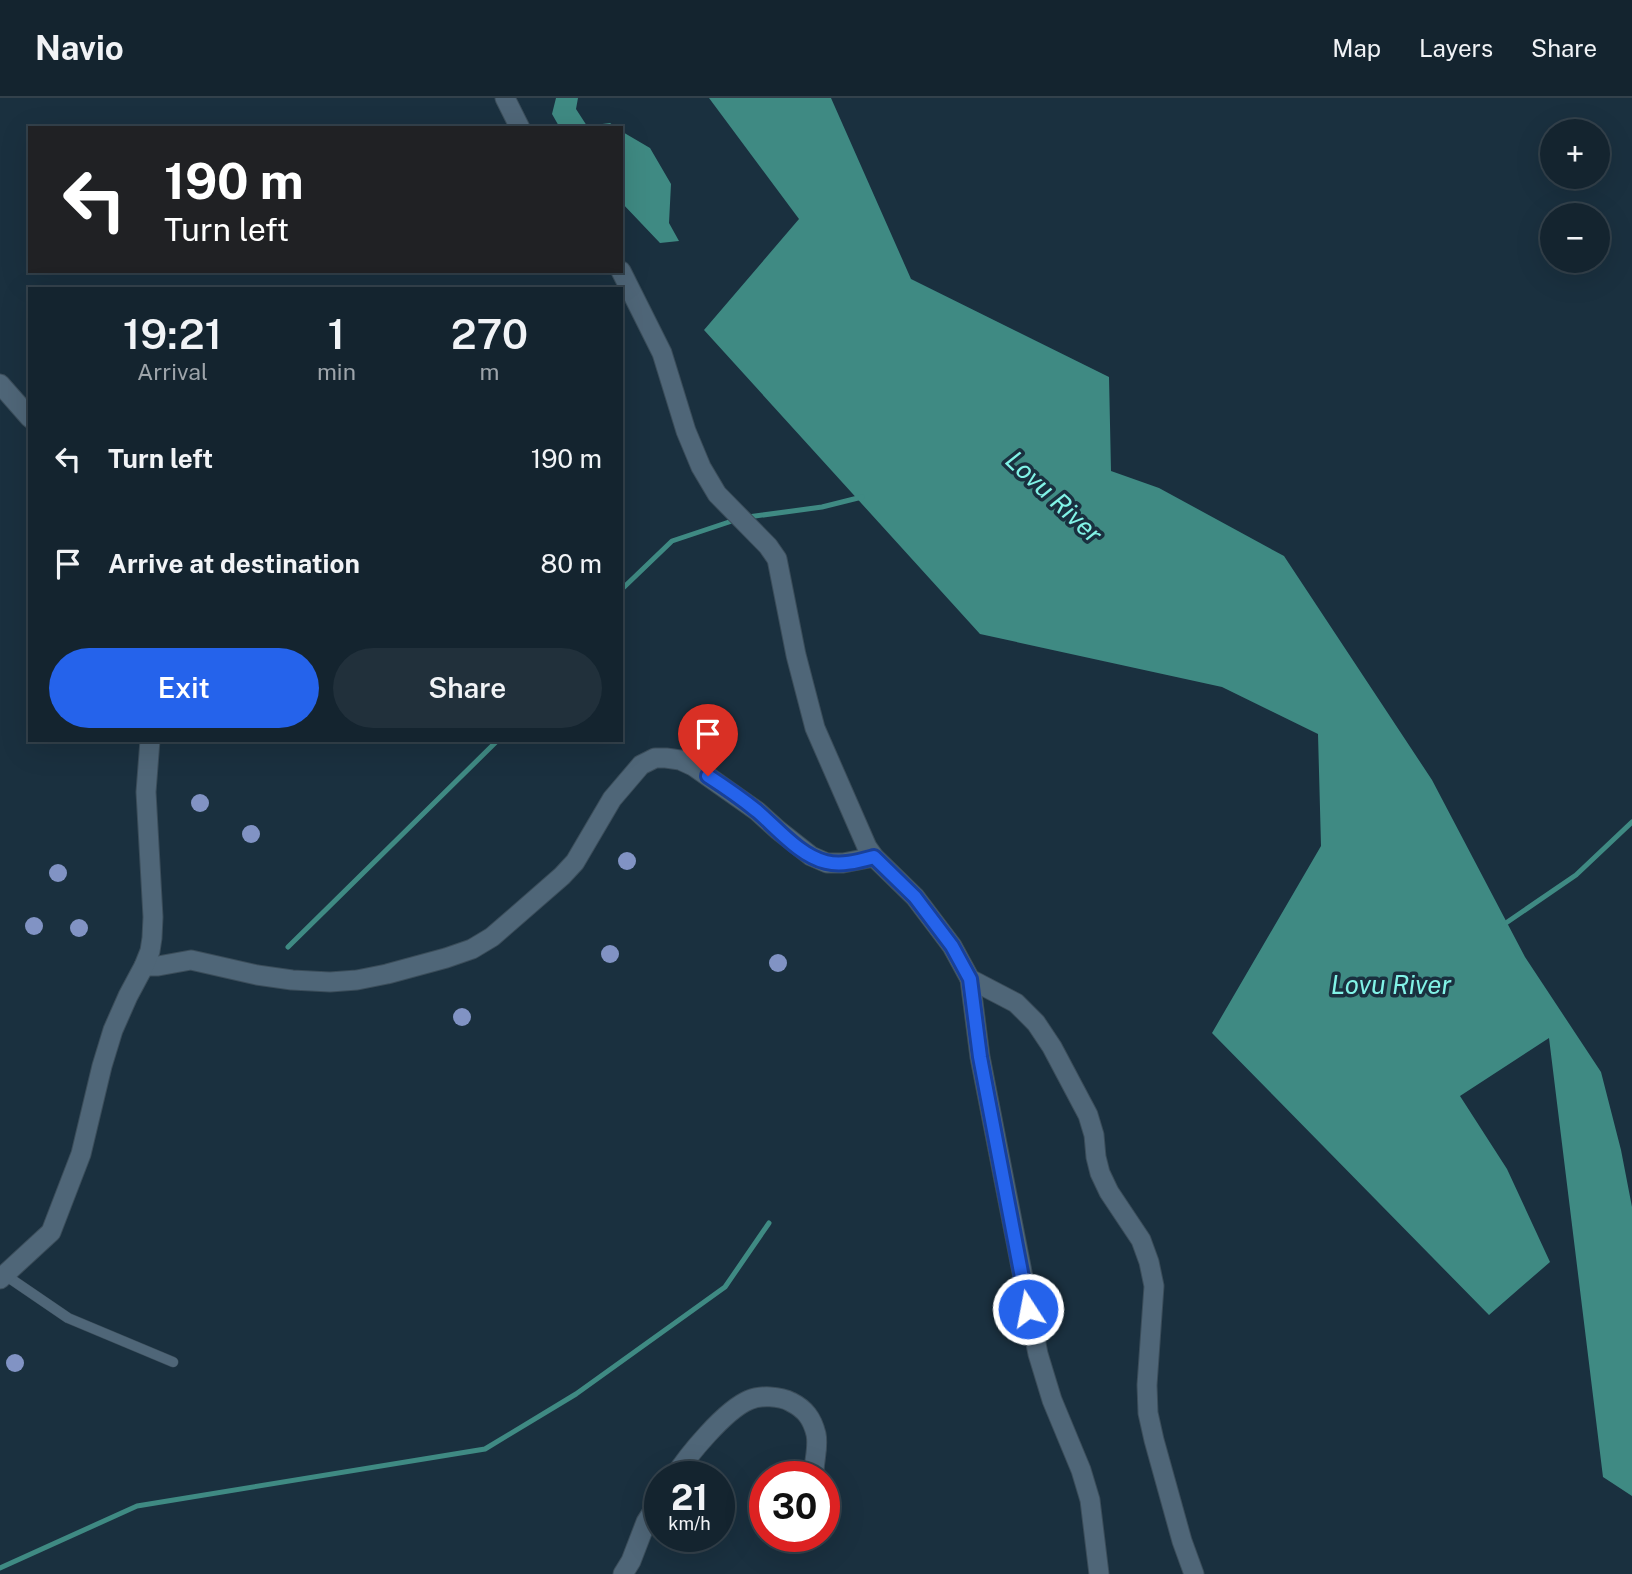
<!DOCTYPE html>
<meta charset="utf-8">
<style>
:root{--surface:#14242f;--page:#21303b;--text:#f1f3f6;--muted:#9da4aa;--line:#33414b;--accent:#2563eb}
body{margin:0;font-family:"Public Sans",sans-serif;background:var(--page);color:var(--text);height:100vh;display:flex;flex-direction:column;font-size:26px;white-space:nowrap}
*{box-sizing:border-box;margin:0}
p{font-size:23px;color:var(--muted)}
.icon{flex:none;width:38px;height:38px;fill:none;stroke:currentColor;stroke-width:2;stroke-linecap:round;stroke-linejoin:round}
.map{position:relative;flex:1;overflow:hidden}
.sheet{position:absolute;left:28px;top:189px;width:595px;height:455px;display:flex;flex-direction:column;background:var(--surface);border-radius:0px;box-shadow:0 7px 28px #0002,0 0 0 2px var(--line)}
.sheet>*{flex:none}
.banner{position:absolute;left:28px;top:28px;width:595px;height:147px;border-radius:0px;box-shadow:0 7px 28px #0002,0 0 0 2px var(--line);background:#202124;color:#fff;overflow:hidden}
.buttons{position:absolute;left:1540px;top:21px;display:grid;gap:14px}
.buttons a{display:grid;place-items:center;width:70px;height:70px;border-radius:50%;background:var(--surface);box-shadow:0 7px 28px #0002,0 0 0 2px var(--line);font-size:35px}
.speed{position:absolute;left:644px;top:1363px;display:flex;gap:14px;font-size:35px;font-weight:700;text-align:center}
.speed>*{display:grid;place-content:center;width:91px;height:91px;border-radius:50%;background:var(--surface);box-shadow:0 7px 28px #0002,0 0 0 2px var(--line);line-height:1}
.speed small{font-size:18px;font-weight:400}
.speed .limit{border:10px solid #d22;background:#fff;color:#111}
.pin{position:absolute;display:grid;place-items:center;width:60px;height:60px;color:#fff;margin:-72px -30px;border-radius:50% 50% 50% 0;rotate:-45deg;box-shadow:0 0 7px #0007}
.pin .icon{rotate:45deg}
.me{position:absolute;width:77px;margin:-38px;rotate:349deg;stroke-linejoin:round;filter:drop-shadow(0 0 5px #0008)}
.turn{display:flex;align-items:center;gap:24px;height:147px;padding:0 21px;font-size:32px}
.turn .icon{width:91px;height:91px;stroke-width:2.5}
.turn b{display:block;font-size:49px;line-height:60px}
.eta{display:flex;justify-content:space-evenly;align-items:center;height:119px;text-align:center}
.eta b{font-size:42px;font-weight:600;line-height:49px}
.primary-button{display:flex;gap:14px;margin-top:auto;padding:14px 21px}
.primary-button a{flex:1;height:80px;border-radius:42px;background:var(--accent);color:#fff;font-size:28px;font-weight:600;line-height:80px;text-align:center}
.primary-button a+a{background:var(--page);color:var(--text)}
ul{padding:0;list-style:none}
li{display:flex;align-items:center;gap:21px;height:105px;padding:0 21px}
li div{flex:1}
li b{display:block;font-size:26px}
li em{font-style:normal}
header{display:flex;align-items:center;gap:42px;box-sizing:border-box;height:98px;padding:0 35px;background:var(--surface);border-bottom:2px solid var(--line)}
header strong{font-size:33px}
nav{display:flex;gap:38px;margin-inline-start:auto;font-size:24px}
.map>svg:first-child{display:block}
.water{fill:#3f8a83}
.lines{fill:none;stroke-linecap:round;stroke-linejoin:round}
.stream{stroke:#3f8a83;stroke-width:5}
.building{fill:#8193c4}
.lane-casing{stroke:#3b4d5a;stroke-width:11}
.street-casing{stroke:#3b4d5a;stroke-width:21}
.lane{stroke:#4f6678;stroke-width:10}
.street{stroke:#4f6678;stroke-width:19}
.route-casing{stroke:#184099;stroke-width:18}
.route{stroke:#2563eb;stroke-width:12}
.labels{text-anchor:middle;stroke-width:7;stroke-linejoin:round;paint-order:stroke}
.water-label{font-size:26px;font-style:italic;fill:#82f3e7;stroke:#1a303f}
</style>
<header>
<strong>Navio</strong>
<nav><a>Map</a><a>Layers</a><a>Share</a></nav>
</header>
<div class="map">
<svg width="1632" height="1476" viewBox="0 0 1632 1476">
<rect width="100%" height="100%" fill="#1a303f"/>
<g class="water">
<polygon points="556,0 578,0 576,11 587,28 610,25 617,30 560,30 552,16"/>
<polygon points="709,0 831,0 911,181 1109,279 1111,373 1159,390 1284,458 1432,682 1525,859 1601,974 1621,1052 1632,1109 1632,1398 1603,1379 1549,940 1460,998 1507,1071 1550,1164 1489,1217 1212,935 1321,748 1318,636 1222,589 980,536 704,232 799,121"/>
<polygon points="621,33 650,50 671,86 669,125 679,143 660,145 621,104"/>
</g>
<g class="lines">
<g class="stream">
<polyline points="748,419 822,409 862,399"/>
<polyline points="621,492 672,443 735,422"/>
<polyline points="1503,827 1576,777 1632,724"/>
<polyline points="288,849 498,642"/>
<polyline points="0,1470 137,1408 485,1351 576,1296 725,1189 769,1125"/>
</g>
</g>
<g class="building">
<circle cx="200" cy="705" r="9"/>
<circle cx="251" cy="736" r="9"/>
<circle cx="627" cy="763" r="9"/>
<circle cx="58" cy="775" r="9"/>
<circle cx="34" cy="828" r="9"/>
<circle cx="79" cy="830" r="9"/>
<circle cx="610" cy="856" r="9"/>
<circle cx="778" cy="865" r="9"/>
<circle cx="462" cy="919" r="9"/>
<circle cx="15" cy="1265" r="9"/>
</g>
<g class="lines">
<g class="lane-casing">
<polyline id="lane" points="5,1177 68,1220 173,1264"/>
</g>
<g class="street-casing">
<g id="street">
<polyline points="505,0 520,30"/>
<polyline points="621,173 662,255 686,333 701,369 717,396 768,448 777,461 796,557 815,630 867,749 874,759 915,799 952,848 970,881 1016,905 1036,925 1052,949 1088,1017 1094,1037 1096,1059 1100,1075 1109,1094 1141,1142 1149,1164 1154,1188 1147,1287 1148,1315 1154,1342 1182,1443 1194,1476"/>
<polyline points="0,286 30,320"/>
<polyline points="144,868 158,868 191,862 257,877 292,882 330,884 357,882 387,876 446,860 472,851 492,839 562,778 575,764 612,701 641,667 655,660 666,660 680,662 693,668 757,713 778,732 811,758 827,765 843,765 874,759"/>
<polyline points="970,881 980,959 1038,1256 1052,1302 1081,1372 1090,1402 1099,1476"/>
<polyline points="0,1181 51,1134 81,1056 102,968 113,932 128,898 144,868 150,853 152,840 153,819 146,694 150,642"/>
<path d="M674 1379C688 1357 725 1312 749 1302 760 1297 780 1298 791 1304 805 1311 812 1320 816 1336 819 1350 813 1365 814 1379"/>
<polyline points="623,1476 631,1463 646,1424 660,1402"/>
</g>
</g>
<use href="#lane" class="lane"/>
<use href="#street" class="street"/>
</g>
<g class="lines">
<g class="route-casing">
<path id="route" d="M708 678C725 689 741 700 757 713 777 730 800 758 826 764 842 768 859 763 874 759L915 799 952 848 970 881 980 959 1028 1211"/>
</g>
<use href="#route" class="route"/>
</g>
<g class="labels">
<g class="water-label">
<text transform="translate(1054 399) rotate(43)" y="9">Lovu River</text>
<text x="1391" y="896">Lovu River</text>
</g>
</g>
</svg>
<div class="buttons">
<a>+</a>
<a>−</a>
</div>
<div class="speed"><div>21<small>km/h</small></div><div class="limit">30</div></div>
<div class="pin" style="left:708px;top:678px;background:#d93025"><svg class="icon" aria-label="arrive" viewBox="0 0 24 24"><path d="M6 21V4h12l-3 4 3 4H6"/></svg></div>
<svg class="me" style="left:1028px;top:1211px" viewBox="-20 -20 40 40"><circle r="17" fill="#2563eb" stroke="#fff" stroke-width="3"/><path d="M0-11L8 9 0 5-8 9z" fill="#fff"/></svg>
<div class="banner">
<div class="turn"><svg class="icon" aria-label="left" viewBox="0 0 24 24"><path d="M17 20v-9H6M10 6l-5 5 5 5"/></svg><div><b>190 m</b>Turn left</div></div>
</div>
<section class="sheet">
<div class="eta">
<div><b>19:21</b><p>Arrival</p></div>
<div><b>1</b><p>min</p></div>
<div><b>270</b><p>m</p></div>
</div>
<ul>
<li><svg class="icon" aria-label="left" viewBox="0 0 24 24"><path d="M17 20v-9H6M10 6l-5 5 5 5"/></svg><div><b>Turn left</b></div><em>190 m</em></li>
<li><svg class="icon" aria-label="arrive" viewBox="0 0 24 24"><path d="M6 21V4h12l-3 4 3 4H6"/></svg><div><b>Arrive at destination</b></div><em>80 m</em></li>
</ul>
<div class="primary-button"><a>Exit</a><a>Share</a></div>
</section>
</div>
